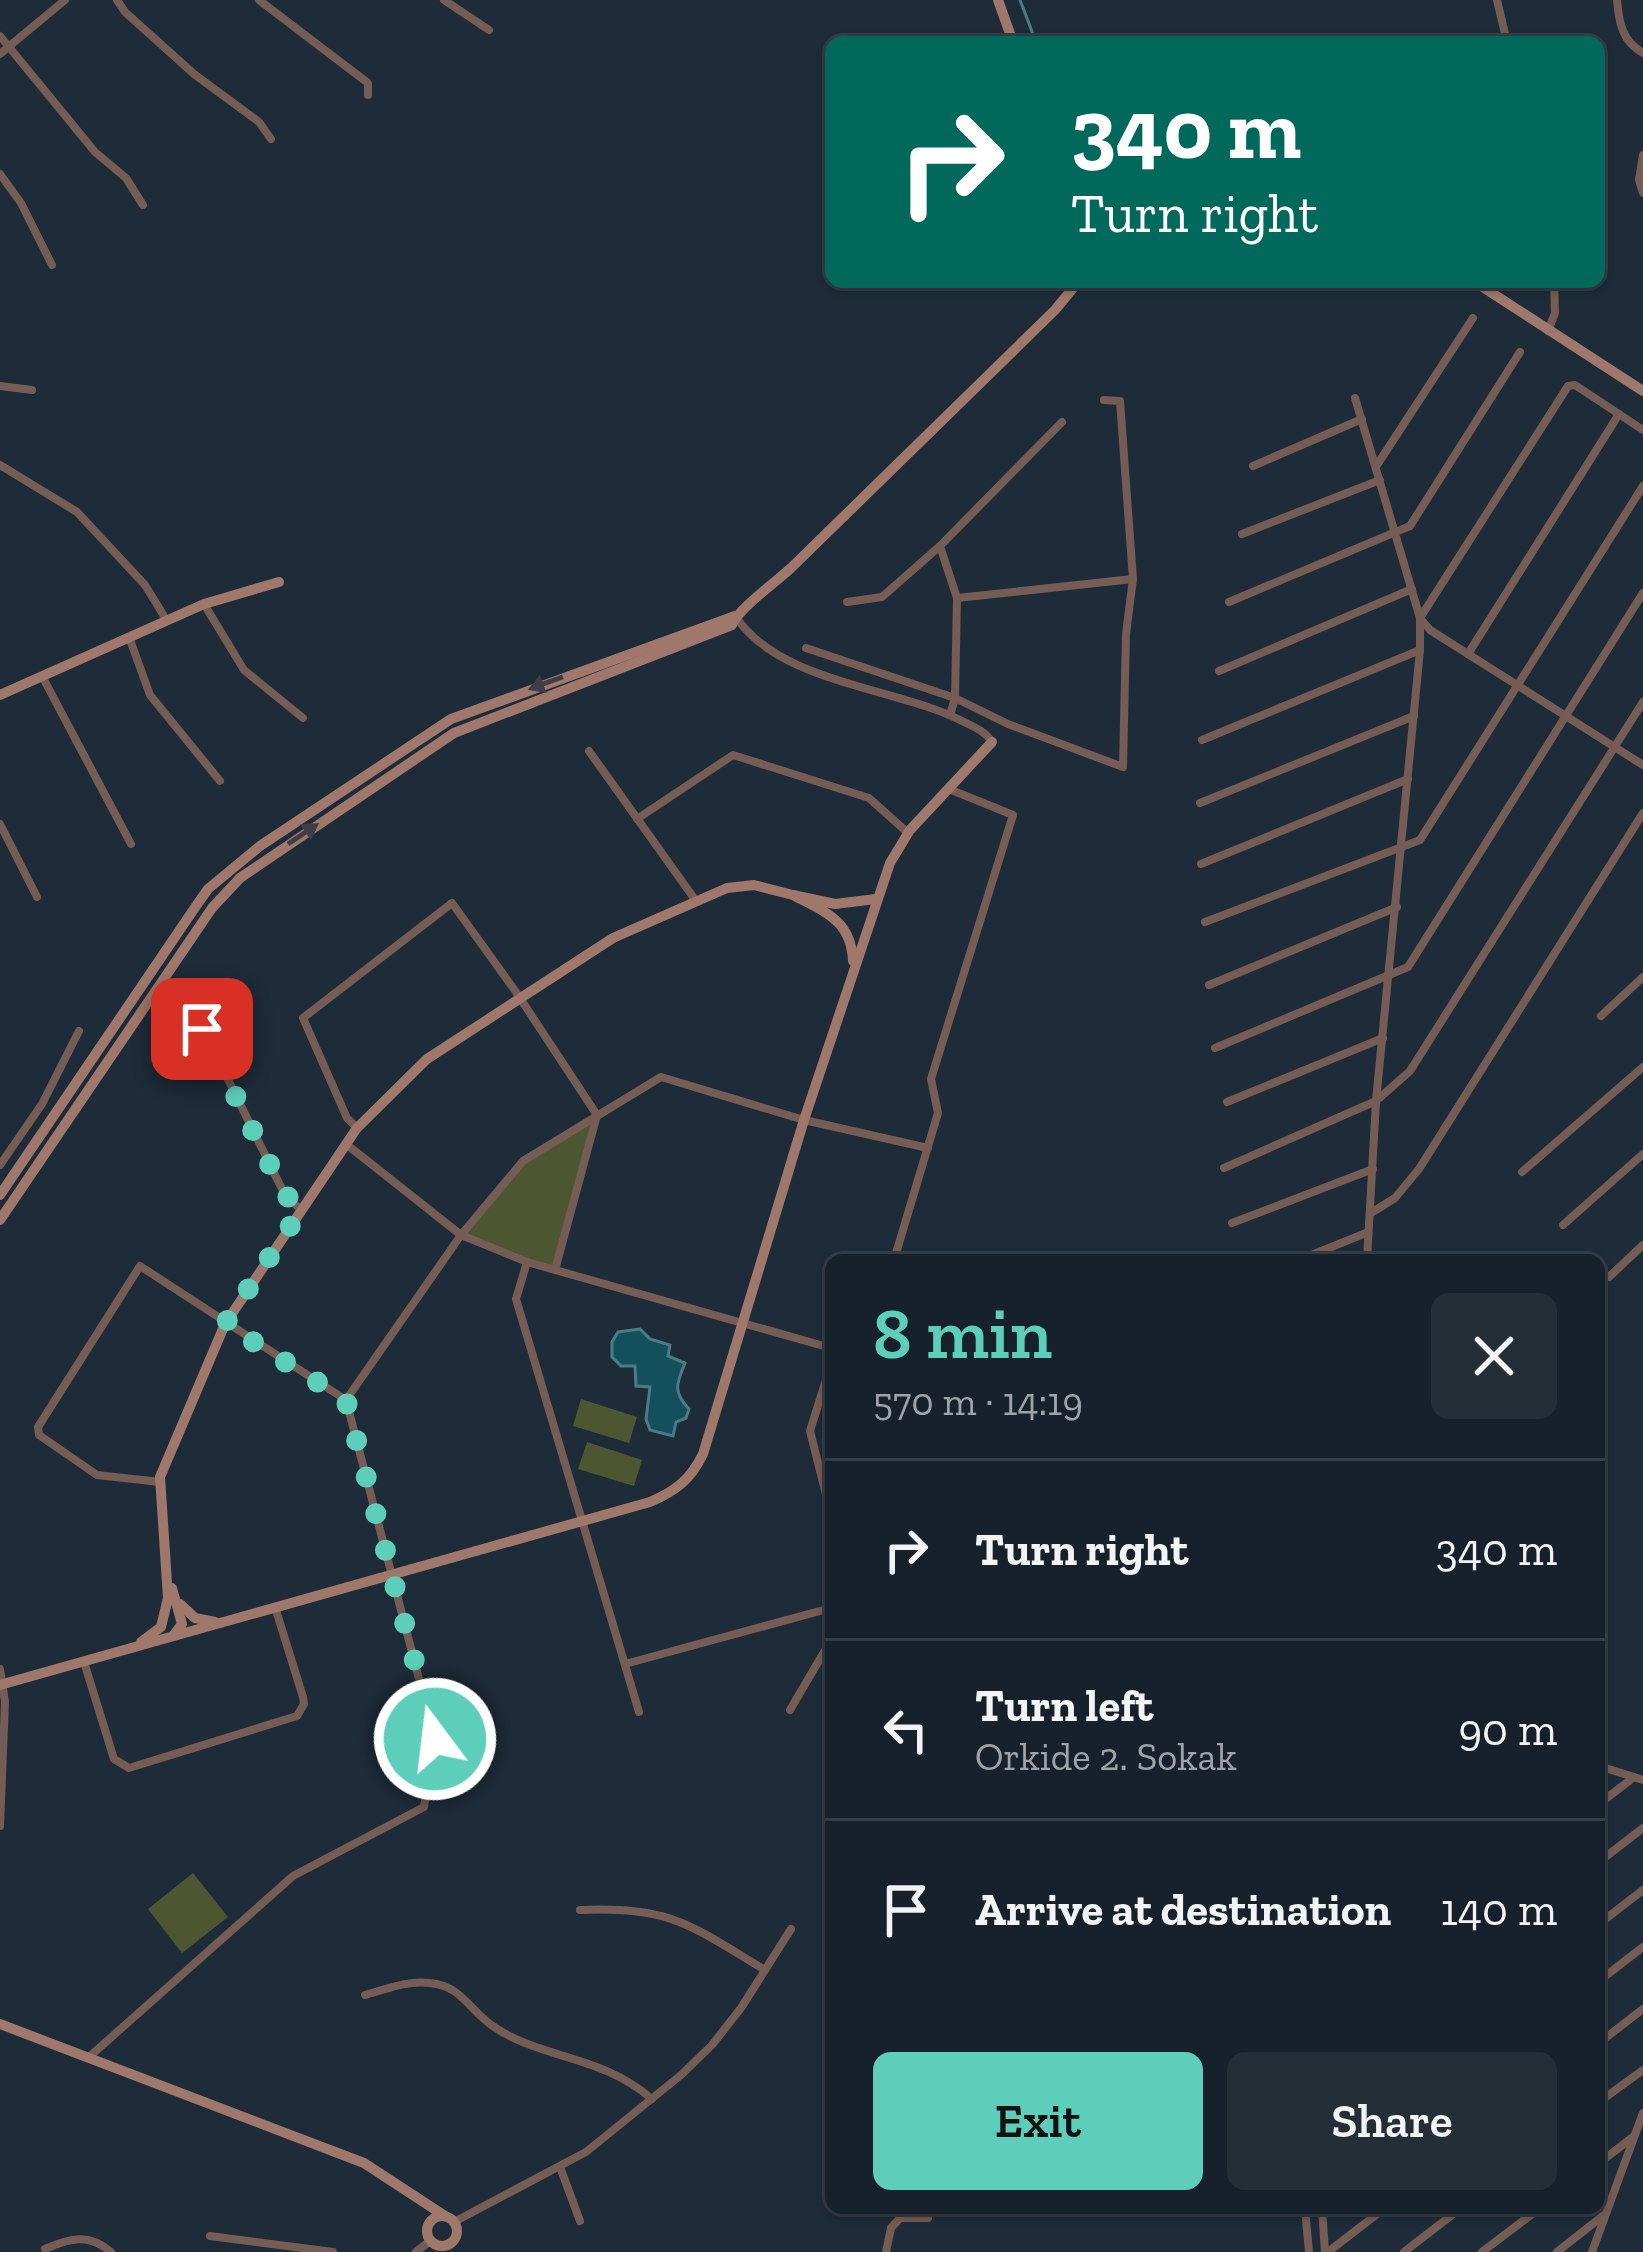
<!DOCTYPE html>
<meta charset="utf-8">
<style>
:root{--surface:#16212b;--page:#232e37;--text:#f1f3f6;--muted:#9ea3a9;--line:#353e47;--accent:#5dceb9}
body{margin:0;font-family:"Zilla Slab",serif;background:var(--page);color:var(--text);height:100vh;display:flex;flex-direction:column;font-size:45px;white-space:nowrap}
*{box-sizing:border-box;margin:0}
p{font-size:39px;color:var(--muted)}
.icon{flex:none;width:66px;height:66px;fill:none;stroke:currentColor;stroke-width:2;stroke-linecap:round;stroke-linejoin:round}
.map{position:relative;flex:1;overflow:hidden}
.sheet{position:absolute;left:825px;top:1254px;width:780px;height:960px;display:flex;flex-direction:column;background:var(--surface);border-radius:18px;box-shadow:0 3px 9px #0004,0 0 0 3px var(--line)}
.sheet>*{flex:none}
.top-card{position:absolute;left:825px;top:36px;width:780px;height:252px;border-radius:18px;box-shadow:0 3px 9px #0004,0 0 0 3px var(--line);background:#00695c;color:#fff;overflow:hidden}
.pin{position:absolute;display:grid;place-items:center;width:102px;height:102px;color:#fff;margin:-51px;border-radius:24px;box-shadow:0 6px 18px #0006}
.me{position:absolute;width:132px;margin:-66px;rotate:345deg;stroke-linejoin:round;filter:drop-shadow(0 0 9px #0008)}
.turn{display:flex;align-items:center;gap:42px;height:252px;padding:0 48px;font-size:54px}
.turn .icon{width:156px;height:156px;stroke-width:2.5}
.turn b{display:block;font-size:84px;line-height:102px}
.round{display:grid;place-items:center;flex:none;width:126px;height:126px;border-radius:18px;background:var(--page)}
.headline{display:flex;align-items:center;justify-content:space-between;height:204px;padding:0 48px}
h1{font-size:72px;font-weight:600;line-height:90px;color:var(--accent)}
.cta{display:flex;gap:24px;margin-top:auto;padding:24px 48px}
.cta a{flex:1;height:138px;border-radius:18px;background:var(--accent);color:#111;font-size:48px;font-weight:600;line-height:138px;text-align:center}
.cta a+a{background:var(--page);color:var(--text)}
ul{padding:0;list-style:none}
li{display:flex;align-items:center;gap:36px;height:180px;padding:0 48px;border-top:3px solid var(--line)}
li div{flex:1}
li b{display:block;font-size:45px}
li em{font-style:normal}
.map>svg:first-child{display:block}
.green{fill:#4c5731}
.water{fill:#12505c;stroke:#4c7a85;stroke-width:3}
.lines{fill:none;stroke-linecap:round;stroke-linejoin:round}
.stream{stroke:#4c7a85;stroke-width:3}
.street{stroke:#755c54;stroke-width:8}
.secondary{stroke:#9f786b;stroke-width:10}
.oneway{fill:#3e3f46}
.route{stroke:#5dceb9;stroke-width:21;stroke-dasharray:0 37.8}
</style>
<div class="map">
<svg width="1643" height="2252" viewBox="0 0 1643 2252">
<rect width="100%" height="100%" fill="#1e2c39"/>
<g class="green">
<polygon points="597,1115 555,1270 461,1235 523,1161"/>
<polygon points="581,1399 637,1417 629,1443 573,1426"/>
<polygon points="587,1442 642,1460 634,1486 578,1469"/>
<polygon points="193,1873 228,1917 182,1953 148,1909"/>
</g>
<path class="water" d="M640 1329 650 1339 670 1345 668 1356 685 1363C677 1383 672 1391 689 1409L686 1418 676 1422 673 1436 650 1430 646 1419 650 1387 636 1386 635 1366H621L612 1357V1342L618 1332Z"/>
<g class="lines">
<polyline class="stream" points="1020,0 1036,42"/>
<g class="street">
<polyline points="117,0 125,12 194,74 259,122 271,139"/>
<polyline points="259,0 368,83 368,95"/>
<polyline points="444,0 489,30"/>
<polyline points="1497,0 1507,42"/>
<path d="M1617 0C1619 23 1622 41 1643 53"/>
<polyline points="0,36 95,152 126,178 143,205"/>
<polyline points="0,54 65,0"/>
<polyline points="1643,155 1639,180 1643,193"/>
<polyline points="0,174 21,203 52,265"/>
<polyline points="1548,331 1555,313 1554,282"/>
<polyline points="0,386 32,390"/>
<polyline points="1355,398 1420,618 1420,650 1376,1101 1367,1260"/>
<polyline points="1643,430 1575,385 1568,386 1420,618 1430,630 1643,765"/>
<polyline points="0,465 77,512 145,585 167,621"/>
<polyline points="1377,465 1473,318"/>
<polyline points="1253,466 1362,419"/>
<polyline points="1242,534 1380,480"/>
<polyline points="957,598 1133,579"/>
<polyline points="847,602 882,597 940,546"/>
<polyline points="1229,602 1410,526 1520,352"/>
<polyline points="204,604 244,670 303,718"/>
<path d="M736 617C780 683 895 687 962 721 974 727 985 731 992 742"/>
<polyline points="129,637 150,695 220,781"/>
<polyline points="806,648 955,698 1008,724 1123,767 1126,634 1133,579 1120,401 1104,400"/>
<polyline points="1468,654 1619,414"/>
<polyline points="1219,671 1412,589"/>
<polyline points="42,676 131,844"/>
<polyline points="950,715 955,698 957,598 940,546 1062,422"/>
<polyline points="1202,740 1420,650"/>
<polyline points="589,751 696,901"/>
<polyline points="1200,803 1414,716"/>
<polyline points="637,819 733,755 869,798 908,833"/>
<polyline points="0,824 37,897"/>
<polyline points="1201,864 1408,779"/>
<polyline points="1205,922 1420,840 1643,486"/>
<polyline points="1209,985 1397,907"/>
<polyline points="1601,1016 1643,977"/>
<polyline points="203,1029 284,1193 301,1210"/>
<polyline points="1215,1048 1408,967 1643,593"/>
<polyline points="1227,1102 1383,1038"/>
<polyline points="357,1128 347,1118 303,1018 452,903 516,992 597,1115 555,1270"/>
<polyline points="346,1144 461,1235 527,1262 831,1348"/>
<polyline points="0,1165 42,1104 79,1031"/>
<polyline points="1224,1168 1376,1101 1410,1071 1643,702"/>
<polyline points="1522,1172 1643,1067"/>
<polyline points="1371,1213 1395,1198 1419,1169 1643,813"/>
<polyline points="1232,1223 1373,1169"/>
<polyline points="1563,1225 1643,1154"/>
<polyline points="894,1260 938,1113 931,1079 1013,815 949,789"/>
<polyline points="1299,1260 1366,1233"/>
<polyline points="527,1262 516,1299 639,1712"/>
<polyline points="1609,1277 1643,1245"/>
<polyline points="831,1364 810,1431 831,1514"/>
<polyline points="160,1482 97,1475 39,1435 38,1427 140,1266 346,1400"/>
<polyline points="84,1662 114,1759 129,1768 297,1716 304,1704 303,1697 275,1607"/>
<polyline points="625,1664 831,1608"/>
<polyline points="0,1669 5,1702 0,1826"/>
<polyline points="790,1710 831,1640"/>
<polyline points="1599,1766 1643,1780"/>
<polyline points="1599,1804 1634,1777"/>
<polyline points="1599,1862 1643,1828"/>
<path d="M580 1910C671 1906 690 1925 765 1970"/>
<polyline points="1599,1924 1643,1890"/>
<polyline points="1599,1981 1643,1947"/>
<path d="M365 1995C386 1989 408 1980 430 1983 461 1986 468 2008 490 2024 539 2060 599 2053 652 2099"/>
<polyline points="1599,2043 1643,2009"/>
<polyline points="89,2057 293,1876 424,1807 435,1740 346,1400 461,1235 523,1161 661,1077 804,1120 928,1148"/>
<polyline points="1599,2102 1643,2070"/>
<polyline points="1599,2163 1633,2137"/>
<polyline points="560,2167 580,2221"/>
<polyline points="1305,2208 1309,2252"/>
<polyline points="1322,2208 1325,2252"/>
<polyline points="454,2222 586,2152 681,2075 712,2045 741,2008 791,1929"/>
<polyline points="210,2236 333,2252"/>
<path d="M45 2249C70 2238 89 2233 111 2252"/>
<polyline points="416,2252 430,2241"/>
<polyline points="886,2252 891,2228 900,2218 928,2218"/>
<polyline points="1328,2252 1385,2208"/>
<polyline points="1404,2252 1461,2208"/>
<polyline points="1482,2252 1540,2208"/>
<polyline points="1557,2252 1604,2215"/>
<polyline points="1592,2252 1643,2113"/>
</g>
<g class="secondary">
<polyline points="998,0 1013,42"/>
<polyline points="1475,282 1643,391"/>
<polyline points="0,695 204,604 279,582"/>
<path d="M853 961C851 920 825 912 793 895L835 904 876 899"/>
<polyline points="0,1195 196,906 208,889 260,846 451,719 735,616"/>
<path d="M0 1220 212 908 240 878 454 733 732 625C737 610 777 581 791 568 879 482 967 396 1055 310L1078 282"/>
<polyline points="172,1588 182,1624 173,1636"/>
<polyline points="180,1604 195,1618 215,1622"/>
<polyline points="141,1642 161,1627 168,1598 160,1477 225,1324 357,1128 427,1059 613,938 727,888 754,885 793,895"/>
<path d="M0 1685 650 1502C676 1491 691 1479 703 1454L804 1120 890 863 910 830 992 742"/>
<polyline points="0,2024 364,2163 445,2216"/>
<circle cx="442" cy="2231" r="15"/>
</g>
</g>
<defs><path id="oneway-solid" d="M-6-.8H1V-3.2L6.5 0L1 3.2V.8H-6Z" transform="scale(3)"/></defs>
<g class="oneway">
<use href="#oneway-solid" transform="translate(546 683) rotate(160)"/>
<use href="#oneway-solid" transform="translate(303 834) rotate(-34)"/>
</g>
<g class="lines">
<polyline class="route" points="202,1029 284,1193 301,1210 225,1324 346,1400 435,1739"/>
</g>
</svg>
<div class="pin" style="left:202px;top:1029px;background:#d93025"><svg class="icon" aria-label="arrive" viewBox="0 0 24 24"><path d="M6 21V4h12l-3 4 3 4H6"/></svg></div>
<svg class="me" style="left:435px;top:1739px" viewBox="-20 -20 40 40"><circle r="17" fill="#5dceb9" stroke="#fff" stroke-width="3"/><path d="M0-11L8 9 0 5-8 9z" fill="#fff"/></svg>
<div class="top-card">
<div class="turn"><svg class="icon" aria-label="right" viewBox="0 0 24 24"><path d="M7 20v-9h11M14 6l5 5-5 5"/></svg><div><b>340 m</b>Turn right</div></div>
</div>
<section class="sheet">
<div class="headline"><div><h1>8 min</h1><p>570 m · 14:19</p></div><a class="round"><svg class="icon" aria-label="close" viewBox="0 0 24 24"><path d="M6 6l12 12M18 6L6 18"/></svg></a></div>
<ul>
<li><svg class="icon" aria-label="right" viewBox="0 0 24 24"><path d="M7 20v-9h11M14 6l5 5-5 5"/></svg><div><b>Turn right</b></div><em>340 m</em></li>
<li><svg class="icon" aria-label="left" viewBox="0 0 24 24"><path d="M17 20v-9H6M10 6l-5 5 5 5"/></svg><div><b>Turn left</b><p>Orkide 2. Sokak</p></div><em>90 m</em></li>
<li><svg class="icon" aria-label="arrive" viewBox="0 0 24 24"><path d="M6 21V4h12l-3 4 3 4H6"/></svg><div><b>Arrive at destination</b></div><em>140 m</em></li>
</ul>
<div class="cta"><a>Exit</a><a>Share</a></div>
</section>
</div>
